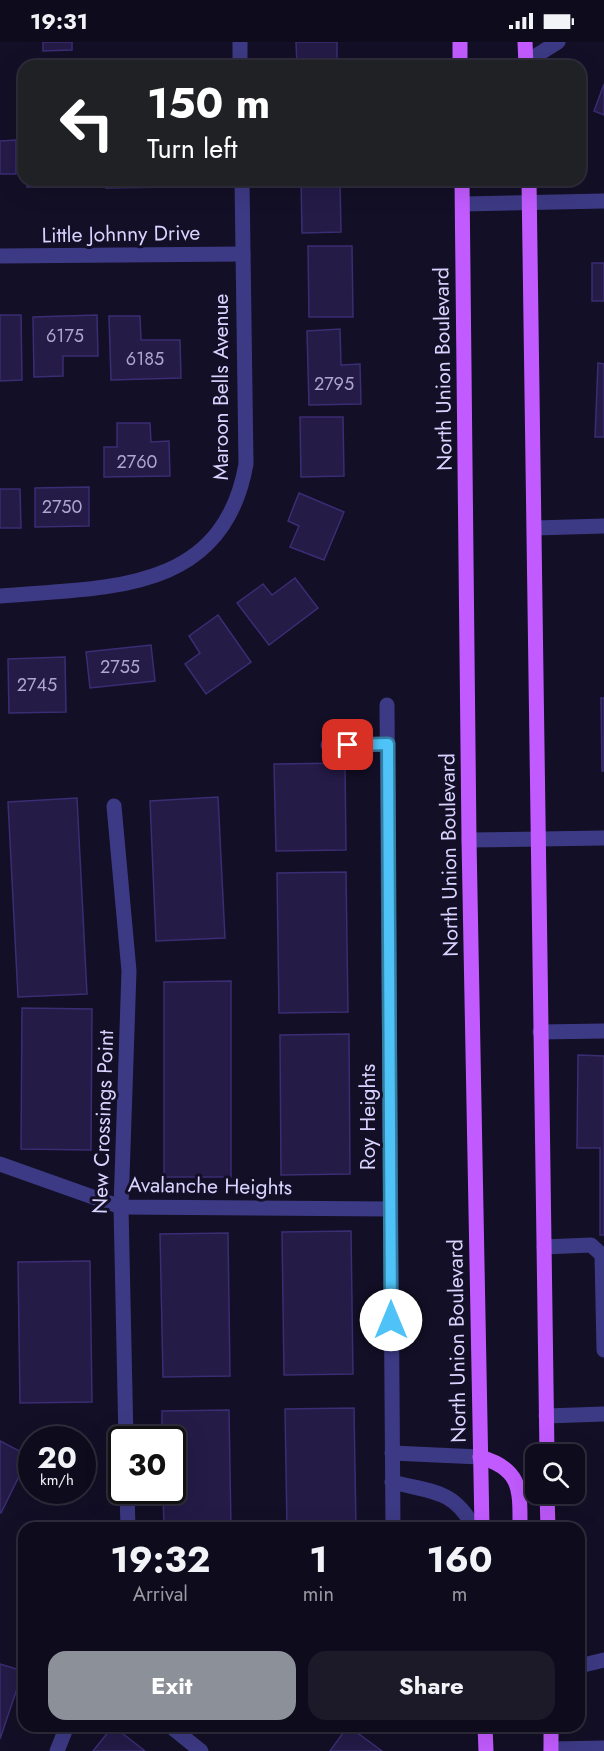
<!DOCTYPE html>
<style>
:root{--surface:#0e0b1c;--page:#1c1929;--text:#f1f3f6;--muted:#9b9ba3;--line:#2e2b3b;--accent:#8c9099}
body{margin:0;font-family:Jost,sans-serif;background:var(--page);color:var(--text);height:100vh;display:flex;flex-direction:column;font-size:22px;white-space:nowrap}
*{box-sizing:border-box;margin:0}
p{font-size:20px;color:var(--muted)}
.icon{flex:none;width:33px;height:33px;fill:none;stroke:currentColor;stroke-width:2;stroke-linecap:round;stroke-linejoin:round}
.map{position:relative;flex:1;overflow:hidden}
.drawer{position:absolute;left:18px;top:1480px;width:567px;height:210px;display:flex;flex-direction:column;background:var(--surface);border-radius:18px;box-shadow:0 6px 24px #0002,0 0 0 2px var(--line)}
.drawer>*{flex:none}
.hud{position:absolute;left:18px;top:18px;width:568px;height:126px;border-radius:18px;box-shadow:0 6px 24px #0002,0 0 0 2px var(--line);background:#202124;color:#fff;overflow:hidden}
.fabs{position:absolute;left:525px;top:1402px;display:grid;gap:12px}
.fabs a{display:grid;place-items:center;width:60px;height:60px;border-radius:12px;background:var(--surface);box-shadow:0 6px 24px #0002,0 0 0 2px var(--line);font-size:30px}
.speed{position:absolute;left:18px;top:1384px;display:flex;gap:12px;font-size:30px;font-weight:700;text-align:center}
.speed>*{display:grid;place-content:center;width:78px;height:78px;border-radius:50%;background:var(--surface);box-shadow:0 6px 24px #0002,0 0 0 2px var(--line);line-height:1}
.speed small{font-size:15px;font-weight:400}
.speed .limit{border:3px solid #111;border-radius:9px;background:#fff;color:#111}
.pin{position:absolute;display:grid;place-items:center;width:51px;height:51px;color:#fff;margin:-26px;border-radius:12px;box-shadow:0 3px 9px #0006}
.me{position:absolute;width:66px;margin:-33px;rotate:0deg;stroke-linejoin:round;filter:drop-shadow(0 0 4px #0008)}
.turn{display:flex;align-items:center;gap:21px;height:126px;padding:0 30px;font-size:27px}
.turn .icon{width:78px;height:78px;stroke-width:2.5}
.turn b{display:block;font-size:42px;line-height:51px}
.eta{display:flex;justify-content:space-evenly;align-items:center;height:102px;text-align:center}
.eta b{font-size:36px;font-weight:700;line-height:42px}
.primary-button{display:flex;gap:12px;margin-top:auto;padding:12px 30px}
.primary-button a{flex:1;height:69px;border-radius:18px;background:var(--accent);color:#fff;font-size:24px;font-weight:700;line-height:69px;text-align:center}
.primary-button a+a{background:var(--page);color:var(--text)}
.status{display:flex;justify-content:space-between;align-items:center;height:42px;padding:0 30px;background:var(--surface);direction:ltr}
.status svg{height:16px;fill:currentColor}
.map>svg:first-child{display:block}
.building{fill:#241b47;stroke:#3b2d73;stroke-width:1.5}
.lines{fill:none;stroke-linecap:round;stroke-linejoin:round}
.minor{stroke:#3d3a85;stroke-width:15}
.major{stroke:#c25bff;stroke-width:15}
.route-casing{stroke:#337fa1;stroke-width:15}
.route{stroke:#4fc3f7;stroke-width:10}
.labels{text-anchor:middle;stroke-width:6;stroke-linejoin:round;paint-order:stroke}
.number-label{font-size:18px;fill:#aca6d1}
.street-label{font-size:21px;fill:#d9d4ff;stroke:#130f26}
</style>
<div class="status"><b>19:31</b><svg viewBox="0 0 49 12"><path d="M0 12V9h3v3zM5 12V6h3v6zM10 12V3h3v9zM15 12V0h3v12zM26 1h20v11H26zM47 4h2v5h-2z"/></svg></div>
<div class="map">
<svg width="604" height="1709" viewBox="0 0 604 1709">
<rect width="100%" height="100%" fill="#130f26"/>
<g class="building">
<polygon points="43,0 72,0 72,8 43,9"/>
<polygon points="296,0 337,0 337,24 297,24"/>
<polygon points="604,42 604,73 594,69"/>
<polygon points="16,98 16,132 0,132 0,99"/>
<polygon points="27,138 65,138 65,144 27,145"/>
<polygon points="106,138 174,138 175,145 106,146"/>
<polygon points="301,138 340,138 341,190 302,191"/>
<polygon points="308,204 352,204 353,275 309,275"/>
<rect x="592" y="221" width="12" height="38"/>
<polygon points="0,273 21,273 22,338 0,339"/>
<polygon points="97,273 98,314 63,314 63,334 34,335 33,275"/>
<polygon points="109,274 140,274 141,298 180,298 181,336 111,338"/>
<polygon points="340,287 341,323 360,322 361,362 309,363 307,289"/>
<polygon points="598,321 604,322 604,395 595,395"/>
<polygon points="300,375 343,375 344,434 301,435"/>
<polygon points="117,381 150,381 151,400 169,399 170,434 104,435 104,405 117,405"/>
<polygon points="89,445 89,484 35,485 35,446"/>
<polygon points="0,447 20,447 21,486 0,486"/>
<polygon points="299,451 344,470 324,518 290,505 299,484 288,479"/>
<polygon points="295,536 318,566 269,603 237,561 263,542 272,553"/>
<polygon points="218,573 251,620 206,652 185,622 200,611 189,594"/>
<polygon points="151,603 155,639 90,646 86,610"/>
<polygon points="65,615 66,670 9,671 8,617"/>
<polygon points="601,656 604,656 604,729 602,729"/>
<polygon points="345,721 346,808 276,809 274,722"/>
<polygon points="218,755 225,896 156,899 150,759"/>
<polygon points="77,756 87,952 18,955 8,760"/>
<polygon points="346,830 348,970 279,971 277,831"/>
<polygon points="231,939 231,1135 164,1135 164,940"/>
<polygon points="22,966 92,967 91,1108 21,1107"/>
<polygon points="349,992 350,1132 281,1133 280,993"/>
<polygon points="578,1013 604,1014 604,1193 600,1193 600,1106 577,1106"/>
<polygon points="351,1189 353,1332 284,1333 282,1190"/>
<polygon points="228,1191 230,1334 163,1335 160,1192"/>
<polygon points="90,1219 92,1360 20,1361 18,1220"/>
<polygon points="354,1366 356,1486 287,1486 285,1367"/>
<polygon points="229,1368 231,1486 164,1486 163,1449 172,1449 172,1398 162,1398 162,1369"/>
<polygon points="0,1399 29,1414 1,1471 0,1470"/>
<polygon points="0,1622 23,1629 0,1697"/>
<polygon points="113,1684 145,1709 93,1709"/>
<polygon points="348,1684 382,1709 330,1709"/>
</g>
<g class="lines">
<g class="minor">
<polyline points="240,0 240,24"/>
<polyline points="526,20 558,0"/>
<polyline points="463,162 604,159"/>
<polyline points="0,214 243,212"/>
<polyline points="535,486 604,484"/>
<path d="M0 554C105 545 223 553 246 422L242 138"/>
<polyline points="387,663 393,1486"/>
<polyline points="328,703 388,702"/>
<polyline points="114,764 129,929 121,1165 126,1398"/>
<polyline points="469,798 604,796"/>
<polyline points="540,990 604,989"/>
<polyline points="0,1122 121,1165 390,1167"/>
<polyline points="544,1205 591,1203 602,1213 604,1308"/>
<polyline points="546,1374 604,1372"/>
<polyline points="392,1411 480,1415"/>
<path d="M392 1440C431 1450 454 1447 474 1486"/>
<polyline points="127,1449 128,1486"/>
<polyline points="579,1624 604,1618"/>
<polyline points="170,1684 201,1709"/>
<polyline points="551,1707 604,1706"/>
<polyline points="57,1709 67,1684"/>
</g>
<g class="major">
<polyline points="460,0 460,24"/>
<polyline points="525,0 526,24"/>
<polyline points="462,138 469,798 482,1486"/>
<polyline points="529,138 547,1413"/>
<path d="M480 1415C522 1427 520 1448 520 1486"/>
<polyline points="547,1452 548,1486"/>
<polyline points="485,1684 486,1709"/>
<polyline points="551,1684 551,1709"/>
</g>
</g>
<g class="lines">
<g class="route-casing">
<polyline id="route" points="348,703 388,702 391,1278"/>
</g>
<use href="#route" class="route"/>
</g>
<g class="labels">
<g class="number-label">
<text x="65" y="300">6175</text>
<text x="145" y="323">6185</text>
<text x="334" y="348">2795</text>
<text x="137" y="426">2760</text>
<text x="62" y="471">2750</text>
<text x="120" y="631">2755</text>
<text x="37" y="649">2745</text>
</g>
<g class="street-label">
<text transform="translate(121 192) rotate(-1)" y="7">Little Johnny Drive</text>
<text transform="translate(443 327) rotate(-91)" y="7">North Union Boulevard</text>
<text transform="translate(221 345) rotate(-90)" y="7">Maroon Bells Avenue</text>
<text transform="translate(449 813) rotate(-91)" y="7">North Union Boulevard</text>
<text transform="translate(368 1075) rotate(-90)" y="7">Roy Heights</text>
<text transform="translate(103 1080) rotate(-88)" y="7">New Crossings Point</text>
<text transform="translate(210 1144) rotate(1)" y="7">Avalanche Heights</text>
<text transform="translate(457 1299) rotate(-91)" y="7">North Union Boulevard</text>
</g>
</g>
</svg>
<div class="fabs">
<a><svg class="icon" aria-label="search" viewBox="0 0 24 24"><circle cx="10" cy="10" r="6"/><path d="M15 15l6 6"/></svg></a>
</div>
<div class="speed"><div>20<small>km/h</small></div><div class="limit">30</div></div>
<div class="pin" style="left:348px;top:703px;background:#d93025"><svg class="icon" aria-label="arrive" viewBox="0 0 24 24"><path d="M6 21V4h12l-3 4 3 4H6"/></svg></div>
<svg class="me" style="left:391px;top:1278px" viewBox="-20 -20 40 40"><circle r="19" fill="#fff"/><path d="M0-13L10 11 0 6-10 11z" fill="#4fc3f7"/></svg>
<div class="hud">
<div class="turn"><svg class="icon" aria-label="left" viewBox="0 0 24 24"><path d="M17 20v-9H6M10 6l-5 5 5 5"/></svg><div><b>150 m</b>Turn left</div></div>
</div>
<section class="drawer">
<div class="eta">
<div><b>19:32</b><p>Arrival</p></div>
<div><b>1</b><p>min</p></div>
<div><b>160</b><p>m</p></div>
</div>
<div class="primary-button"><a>Exit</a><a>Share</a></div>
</section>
</div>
